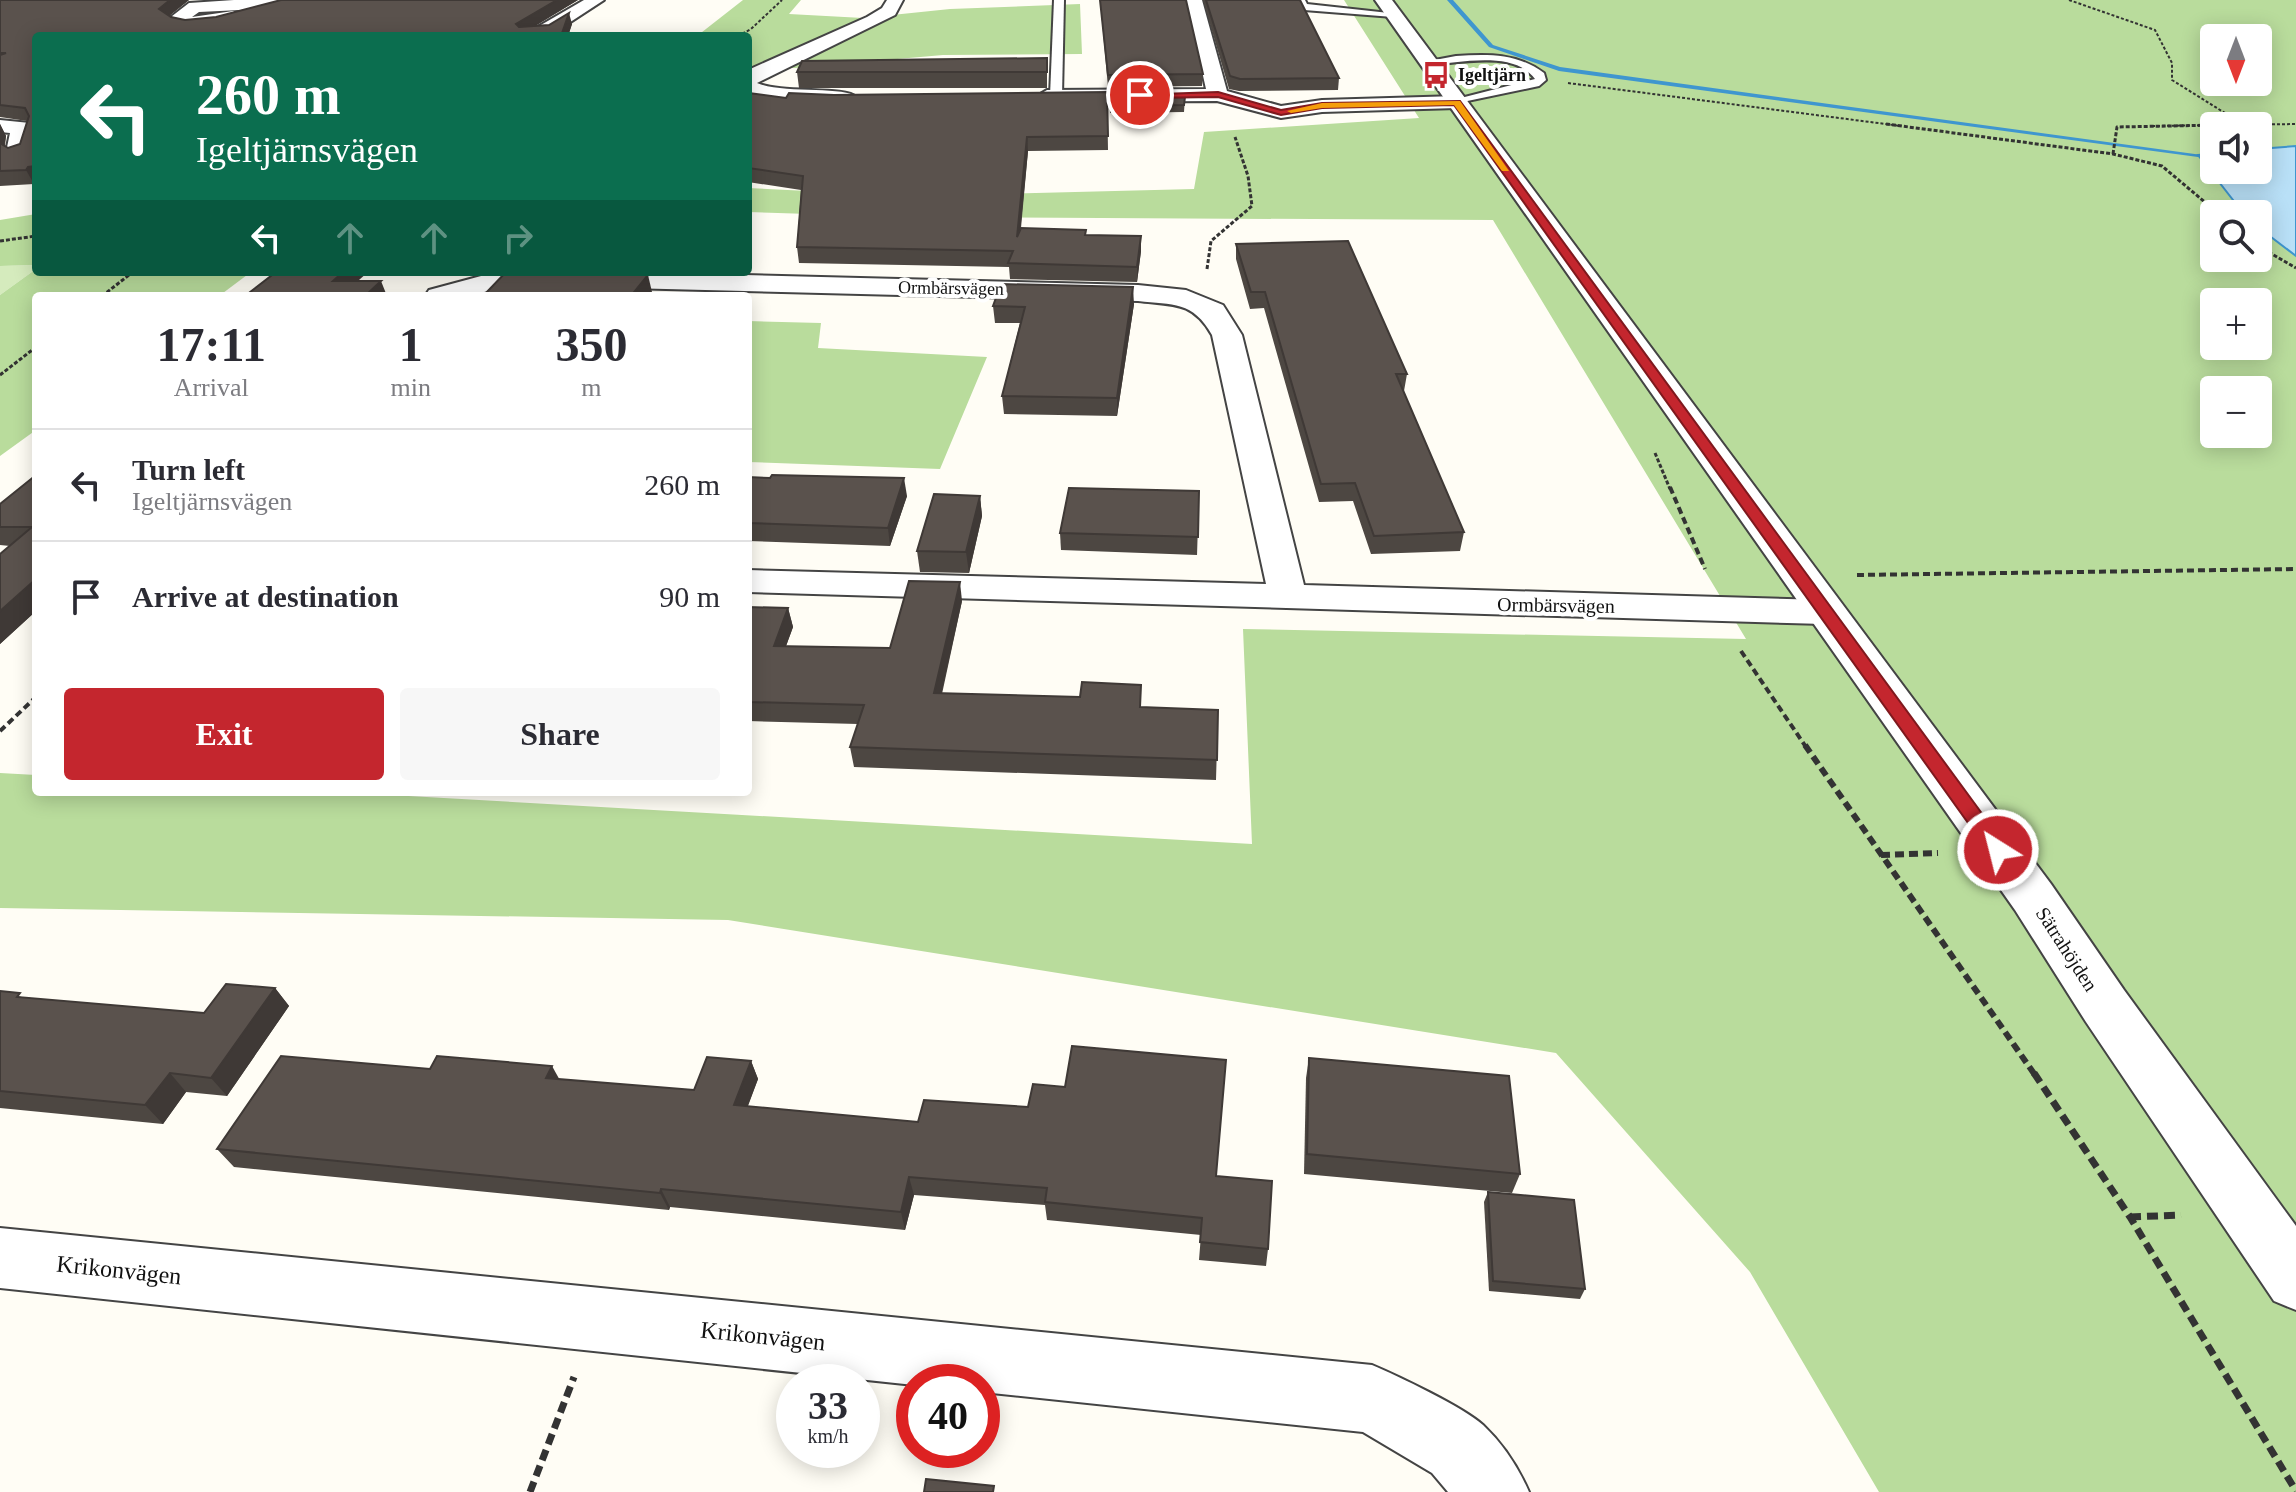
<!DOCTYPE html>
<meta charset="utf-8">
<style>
:root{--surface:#fff;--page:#f7f7f7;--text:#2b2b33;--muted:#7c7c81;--line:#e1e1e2;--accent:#c4262e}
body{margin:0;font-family:"Times New Roman",serif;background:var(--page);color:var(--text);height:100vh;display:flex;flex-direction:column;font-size:30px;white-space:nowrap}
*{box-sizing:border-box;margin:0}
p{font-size:26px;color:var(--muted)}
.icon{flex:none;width:44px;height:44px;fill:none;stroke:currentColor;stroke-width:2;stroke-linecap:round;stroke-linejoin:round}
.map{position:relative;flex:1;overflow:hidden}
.drawer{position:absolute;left:32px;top:292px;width:720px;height:504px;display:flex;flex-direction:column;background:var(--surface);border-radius:8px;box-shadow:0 4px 20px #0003}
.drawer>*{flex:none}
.top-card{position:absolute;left:32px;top:32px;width:720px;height:244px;border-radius:8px;box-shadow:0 4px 20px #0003;background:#0b6e4f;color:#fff;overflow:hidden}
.needle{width:52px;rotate:180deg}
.fabs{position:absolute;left:2200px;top:24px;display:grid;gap:16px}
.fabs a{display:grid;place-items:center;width:72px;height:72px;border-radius:8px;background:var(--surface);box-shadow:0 4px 20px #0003;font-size:40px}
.speed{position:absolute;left:776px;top:1364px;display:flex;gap:16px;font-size:40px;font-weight:700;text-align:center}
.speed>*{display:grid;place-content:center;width:104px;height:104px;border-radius:50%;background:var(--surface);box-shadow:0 4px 20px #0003;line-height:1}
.speed small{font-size:20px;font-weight:400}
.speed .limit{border:12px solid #d22;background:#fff;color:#111}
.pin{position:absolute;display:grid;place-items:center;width:68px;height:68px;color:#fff;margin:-34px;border:4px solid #fff;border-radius:50%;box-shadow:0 2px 8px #0007}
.me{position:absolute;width:88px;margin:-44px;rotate:324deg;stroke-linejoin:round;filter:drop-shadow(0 0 6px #0008)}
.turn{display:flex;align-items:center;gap:28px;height:168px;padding:0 32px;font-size:36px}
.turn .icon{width:104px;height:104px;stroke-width:2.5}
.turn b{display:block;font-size:56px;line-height:68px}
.lanes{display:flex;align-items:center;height:76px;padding:0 32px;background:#0003;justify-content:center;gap:40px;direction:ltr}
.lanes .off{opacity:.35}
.eta{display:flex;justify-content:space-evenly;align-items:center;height:136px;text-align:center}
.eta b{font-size:48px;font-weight:600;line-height:56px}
.cta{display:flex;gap:16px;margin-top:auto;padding:16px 32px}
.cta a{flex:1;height:92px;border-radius:8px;background:var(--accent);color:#fff;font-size:32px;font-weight:600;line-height:92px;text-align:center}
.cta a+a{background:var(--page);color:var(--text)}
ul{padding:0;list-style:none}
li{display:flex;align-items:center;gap:24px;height:112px;padding:0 32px;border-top:2px solid var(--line)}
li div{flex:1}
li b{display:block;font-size:30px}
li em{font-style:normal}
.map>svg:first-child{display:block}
.green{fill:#d5ebbd}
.forest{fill:#b9dc9c;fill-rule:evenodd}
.water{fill:#b9e0f7;stroke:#3f96cf;stroke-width:2}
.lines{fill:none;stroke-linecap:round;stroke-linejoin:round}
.stream{fill:#3f96cf;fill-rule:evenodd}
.service-casing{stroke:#444;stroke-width:4}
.minor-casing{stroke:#444;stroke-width:4}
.tertiary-casing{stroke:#444;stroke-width:4}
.path-far4{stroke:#333;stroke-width:2;stroke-dasharray:3 2;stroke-linecap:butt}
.path-far3{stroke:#333;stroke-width:3;stroke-dasharray:4 2;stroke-linecap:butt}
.path-far2{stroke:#333;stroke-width:4;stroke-dasharray:7 4;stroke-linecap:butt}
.path-far1{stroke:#333;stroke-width:6;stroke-dasharray:9 5;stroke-linecap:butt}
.path{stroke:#333;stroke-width:7;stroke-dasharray:11 6;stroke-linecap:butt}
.service{fill:#fff;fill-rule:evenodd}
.minor{fill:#fff;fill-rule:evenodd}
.tertiary{fill:#fff;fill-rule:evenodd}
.wall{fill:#4d4742}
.shaded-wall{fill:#3f3936}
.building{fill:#5a524d;stroke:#3f3936;stroke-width:2}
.route{fill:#c4262e;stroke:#7f191e;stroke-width:2}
.slow{fill:#f59e0b}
.labels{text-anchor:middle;stroke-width:8;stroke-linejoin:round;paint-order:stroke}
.far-poi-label{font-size:18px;font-weight:bold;fill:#111;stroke:#fff;text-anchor:start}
.far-street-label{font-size:18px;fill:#111;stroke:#fff}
.street-label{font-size:20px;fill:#111;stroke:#fff}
.near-street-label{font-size:24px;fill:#111;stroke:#fff}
</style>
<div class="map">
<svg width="2296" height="1492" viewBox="0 0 2296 1492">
<rect width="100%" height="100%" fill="#fffdf5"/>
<polygon class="green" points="36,265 36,269 0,295 0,266"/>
<g class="forest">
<polygon points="743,0 801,0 789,14 863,18 950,9 1080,4 1082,54 943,55 795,68 748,68 748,36 697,36"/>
<path d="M1344 0H2296V146L2258 149V126H2214V153L2199 155 2244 214H2214V258H2258V227L2296 256V1492H1879L1750 1272 1556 1053 728 920 0 908V773L36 775V792H338L1252 844 1243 629 1746 639 1493 220 903 217 748 212V188L910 196 1194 189 1204 132 1419 118ZM2214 38H2258V82H2214ZM2214 302H2258V346H2214ZM2214 390H2258V434H2214Z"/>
<polygon points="36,214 36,265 0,266 0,220"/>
<polygon points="36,269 36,272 251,272 219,296 36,296 36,430 0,456 0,295"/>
<polygon points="748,321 821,323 818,348 987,357 940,469 748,462"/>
</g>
<polygon class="water" points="2296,146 2296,256 2258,227 2258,214 2244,214 2198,155 2214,153 2214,170 2258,170 2258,149"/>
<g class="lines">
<polygon class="stream" points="1447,0 1453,0 1493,45 1560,67 2202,155 2198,157 1559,71 1489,47"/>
<g class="service-casing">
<g id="service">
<polygon points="1054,0 1064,0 1062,96 1056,99 1050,96"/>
<polygon points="1295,0 1305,0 1307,4 1398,14 1393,17 1304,10"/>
<path d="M1456 56C1488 54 1517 53 1544 73L1546 80 1539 86 1453 104V100L1535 79C1514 50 1460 63 1429 65L1424 62Z"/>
</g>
</g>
<g class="minor-casing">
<g id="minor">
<polygon points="234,0 347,0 339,5 199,12 192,17 233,11 242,16 239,20 199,28 170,24 167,20 189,3"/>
<polygon points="584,0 604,0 552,34 522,36"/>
<path d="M887 0H903L895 15 757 83C781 94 846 86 856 97L853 101 796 104 748 94V70L867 17 882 8Z"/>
<polygon points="1186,0 1202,0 1227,91 1281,106 1322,100 1457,96 1467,102 1457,108 1322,112 1281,118 1217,101 1047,102 1037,96 1047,90 1206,89"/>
<polygon points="0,120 30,123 33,128 25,157 17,159 6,152 10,133 0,132"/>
<path d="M496 272H630L1138 285 1186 290 1223 305 1242 335 1304 585 1824 600 1838 604 1844 612 1838 620 1824 624 748 592V570L1266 584 1212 335C1193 301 1173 305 1138 301L509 285 470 296H425L429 290Z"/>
<path d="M0 1228 1372 1365C1398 1376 1463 1407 1483 1425 1503 1444 1518 1467 1529 1492H1448L1432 1473 1363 1432 982 1392V1382H914V1385L0 1288Z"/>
</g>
</g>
<g class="tertiary-casing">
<polygon id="tertiary" points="1375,0 1392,0 2051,884 2124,990 2296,1226 2296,1310 2274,1301 2086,1022 2015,910"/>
</g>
<g class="path-far4">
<polyline points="2069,0 2155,30 2172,63 2172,80 2241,123"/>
<polyline points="738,36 751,29 782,0"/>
<polyline points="1568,83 1901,126"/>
<polyline points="2152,126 2296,124"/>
</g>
<g class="path-far3">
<polyline points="1886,124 2113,154 2162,166 2219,214"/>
<polyline points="2113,154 2117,127 2271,124"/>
<polyline points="0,241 36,236"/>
<polyline points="2258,246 2296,268"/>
<polyline points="1207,269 1211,241 1252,206 1248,176 1235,137"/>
<polyline points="102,296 133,272"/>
<polyline points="0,375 36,347"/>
<polyline points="1655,453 1670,489"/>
</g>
<g class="path-far2">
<polyline points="1670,487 1705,569"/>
<polyline points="1857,575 2296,569"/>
<polyline points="1741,651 1806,747"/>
<polyline points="0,731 36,697"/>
</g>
<g class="path-far1">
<polyline points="1805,745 2035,1075"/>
<polyline points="1881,855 1938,853"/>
</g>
<g class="path">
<polyline points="2034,1073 2130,1217 2296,1491"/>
<polyline points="2130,1217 2181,1215"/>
<polyline points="530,1492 574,1377"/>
</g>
<use href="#service" class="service"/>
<use href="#minor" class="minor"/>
<use href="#tertiary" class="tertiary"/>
</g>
<g class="wall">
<polygon points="0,0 189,0 169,16 185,20 216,17 281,0 578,0 534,26 572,24 568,36 36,36 36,181 34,184 0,186 0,124 6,136 5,146 8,148 20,144 27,121 0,117"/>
<polygon points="1100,0 1186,0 1203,74 1202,86 1108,87"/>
<polygon points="1203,0 1300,0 1339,78 1338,90 1239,91 1229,89"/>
<polygon points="1047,58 1047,88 799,88 797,72"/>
<polygon points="1107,92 1108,150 1028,151 1021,228 1086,235 1141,236 1141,251 1137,282 1010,279 1009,267 799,263 797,247 801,190 748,182 748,93 786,98 834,95"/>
<polygon points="1185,97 1184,112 1110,113 1110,98"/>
<polygon points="1236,244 1407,374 1404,391 1403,391 1464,532 1460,551 1371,554 1353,501 1319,502 1264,308 1250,309 1236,259"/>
<polygon points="1134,304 1117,416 1004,414 1002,396 1020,323 995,323 993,306"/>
<polygon points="36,475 36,611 0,644 0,554 10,546 0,545 0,504"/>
<polygon points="748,477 907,496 890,546 748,541"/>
<polygon points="1199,491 1197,555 1061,550 1060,533"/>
<polygon points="980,496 982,516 969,573 920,572 917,551"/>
<polygon points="962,601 942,694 1141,707 1218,710 1216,780 854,767 850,747 858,724 748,721 748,607 788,608 793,627 786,646 890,648"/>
<polygon points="275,988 289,1006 227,1096 186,1092 163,1124 0,1108 0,991 25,998 204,1013"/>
<polygon points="1309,1058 1520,1174 1512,1193 1304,1174 1306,1078"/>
<polygon points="751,1061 758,1079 748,1106 1216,1176 1268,1249 1266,1266 1199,1260 1201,1235 1047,1220 1045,1205 914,1195 905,1230 670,1207 669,1210 234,1167 217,1149 430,1069 694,1090"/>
<polygon points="1488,1192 1585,1289 1580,1299 1489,1291 1484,1202"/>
</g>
<g class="shaded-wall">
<polygon points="170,0 189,0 164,20 159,9"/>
<polygon points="557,0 578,0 519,36 516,24"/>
<polygon points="569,13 572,24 568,36 561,36"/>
<polygon points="0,124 6,136 3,153 0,148"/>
<polygon points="1027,137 1028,151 1018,253 1017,237"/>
<polygon points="36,166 36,181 34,184 26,170 28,167"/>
<polygon points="1141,236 1141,251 1137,282 1137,267"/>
<polygon points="343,272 368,272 341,296 333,281"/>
<polygon points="648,275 652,292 649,296 631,296"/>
<polygon points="381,281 387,296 365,296"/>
<polygon points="1133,287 1134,304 1117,416 1117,398"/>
<polygon points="904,478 907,496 890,546 888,528"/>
<polygon points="980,496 982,516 969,573 966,552"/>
<polygon points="36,579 36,611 0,644 0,611"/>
<polygon points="960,582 962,601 937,713 934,693"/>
<polygon points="788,608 793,627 779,665 774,646"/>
<polygon points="275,988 289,1006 227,1096 211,1078"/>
<polygon points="751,1061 758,1079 741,1123 734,1105"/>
<polygon points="552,1066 562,1084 546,1078"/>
<polygon points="170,1073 186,1092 163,1124 145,1105"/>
<polygon points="909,1177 914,1195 905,1230 901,1212"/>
<polygon points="661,1189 670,1207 669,1210 660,1193"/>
</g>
<g class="building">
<polygon points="0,0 170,0 159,9 171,17 185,20 216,17 281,0 557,0 516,24 519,27 549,25 569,13 561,36 36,36 36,166 28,167 26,170 0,171 0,143 8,148 20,144 29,116 25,108 0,105 0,55 6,53 0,53"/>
<polygon points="1100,0 1186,0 1203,74 1108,75"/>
<polygon points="1206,0 1300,0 1339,78 1240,79 1230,76"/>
<polygon points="1047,58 1047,72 797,72 802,61"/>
<polygon points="1107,92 1108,136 1027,137 1017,237 1021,228 1086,230 1085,235 1141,236 1137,267 1008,263 1013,251 797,247 803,176 748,168 748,93 786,98 789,93 834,95"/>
<polygon points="1185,97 1184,105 1110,106 1110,98"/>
<polygon points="1348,241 1407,374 1396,374 1464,532 1374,536 1355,483 1321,484 1265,292 1251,292 1236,244"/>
<polygon points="276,272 343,272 333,281 381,281 365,296 245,296"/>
<polygon points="506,272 518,272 648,275 631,296 483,296"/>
<polygon points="1001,284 1133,287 1117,398 1002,396 1025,307 993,306"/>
<polygon points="36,475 36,579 0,611 0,554 32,527 0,527 0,504"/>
<polygon points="772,475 904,478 888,528 748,523 748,477 770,478"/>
<polygon points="1069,488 1199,491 1198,537 1060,533"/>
<polygon points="934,494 980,496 966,552 917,551"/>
<polygon points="909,581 960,582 934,693 1080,697 1082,682 1141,685 1140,707 1218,710 1217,760 850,747 864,705 748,702 748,607 788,608 774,646 890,648"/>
<polygon points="226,984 275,988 211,1078 170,1073 145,1105 0,1091 0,991 20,993 17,997 204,1013"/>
<polygon points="1072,1046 1226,1060 1216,1176 1272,1181 1268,1249 1200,1242 1202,1218 1045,1202 1047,1188 909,1177 901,1212 661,1189 660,1193 217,1149 281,1056 430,1069 437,1056 552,1066 546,1078 694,1090 707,1057 751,1061 734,1105 918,1122 924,1100 1028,1107 1033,1084 1065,1087"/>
<polygon points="1309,1058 1509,1076 1520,1174 1307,1154"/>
<polygon points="1488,1192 1574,1200 1585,1289 1493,1281"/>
<polygon points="926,1479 994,1486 993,1492 924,1492"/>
</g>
<polygon class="route" points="1218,92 1281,110 1322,103 1460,101 2005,845 2008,850 2005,855 1991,855 1454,105 1322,108 1281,115 1218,97 1140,98 1135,95"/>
<polygon class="slow" points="1460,101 1509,171 1502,171 1454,105 1322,108 1291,113 1287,111 1322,103"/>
<defs>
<g id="bus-bare" transform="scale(2.16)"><path d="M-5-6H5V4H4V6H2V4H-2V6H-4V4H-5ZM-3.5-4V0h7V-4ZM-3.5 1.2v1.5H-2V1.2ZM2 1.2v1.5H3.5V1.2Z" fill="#c4262e" stroke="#fff" stroke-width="2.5" paint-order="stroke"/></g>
</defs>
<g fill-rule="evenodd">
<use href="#bus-bare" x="1436" y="75"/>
</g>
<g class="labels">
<g class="far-poi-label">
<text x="1458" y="81">Igeltjärn</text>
</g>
<g class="far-street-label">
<text transform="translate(951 288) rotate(1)" y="6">Ormbärsvägen</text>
</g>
<g class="street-label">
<text transform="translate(1556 605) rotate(1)" y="7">Ormbärsvägen</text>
<text transform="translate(2067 949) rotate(57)" y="7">Sätrahöjden</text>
</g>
<g class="near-street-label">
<text transform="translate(119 1270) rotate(6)" y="8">Krikonvägen</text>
<text transform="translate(763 1336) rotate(6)" y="8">Krikonvägen</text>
</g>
</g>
</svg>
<div class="fabs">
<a><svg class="needle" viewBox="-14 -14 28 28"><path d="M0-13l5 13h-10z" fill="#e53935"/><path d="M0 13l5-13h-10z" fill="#7c7c81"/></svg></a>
<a><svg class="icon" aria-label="sound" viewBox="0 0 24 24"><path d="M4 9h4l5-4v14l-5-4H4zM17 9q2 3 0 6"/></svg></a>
<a><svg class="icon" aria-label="search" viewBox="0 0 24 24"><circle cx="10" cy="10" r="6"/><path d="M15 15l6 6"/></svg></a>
<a>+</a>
<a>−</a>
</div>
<div class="speed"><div>33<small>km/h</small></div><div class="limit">40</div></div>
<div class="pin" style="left:1140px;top:95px;background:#d93025"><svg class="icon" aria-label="arrive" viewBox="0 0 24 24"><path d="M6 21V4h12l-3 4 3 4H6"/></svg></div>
<svg class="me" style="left:1998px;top:850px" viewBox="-20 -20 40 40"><circle r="17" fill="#c4262e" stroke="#fff" stroke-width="3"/><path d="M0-11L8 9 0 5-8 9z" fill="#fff"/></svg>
<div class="top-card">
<div class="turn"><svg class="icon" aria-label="left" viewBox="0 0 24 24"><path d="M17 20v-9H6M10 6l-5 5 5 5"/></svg><div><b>260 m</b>Igeltjärnsvägen</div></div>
<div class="lanes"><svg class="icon" aria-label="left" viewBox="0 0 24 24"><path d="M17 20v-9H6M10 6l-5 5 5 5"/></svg><svg class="icon off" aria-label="ahead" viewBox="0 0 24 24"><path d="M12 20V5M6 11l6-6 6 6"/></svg><svg class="icon off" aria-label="ahead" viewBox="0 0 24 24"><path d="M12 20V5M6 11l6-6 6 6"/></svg><svg class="icon off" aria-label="right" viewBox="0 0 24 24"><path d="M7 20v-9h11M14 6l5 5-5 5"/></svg></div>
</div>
<section class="drawer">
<div class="eta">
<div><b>17:11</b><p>Arrival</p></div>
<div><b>1</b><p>min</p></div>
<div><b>350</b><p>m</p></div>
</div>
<ul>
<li><svg class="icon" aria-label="left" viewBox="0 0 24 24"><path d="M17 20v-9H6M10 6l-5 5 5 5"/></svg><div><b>Turn left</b><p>Igeltjärnsvägen</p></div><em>260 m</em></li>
<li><svg class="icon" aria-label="arrive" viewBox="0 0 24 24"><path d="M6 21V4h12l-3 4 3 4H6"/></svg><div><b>Arrive at destination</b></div><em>90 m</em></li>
</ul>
<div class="cta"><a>Exit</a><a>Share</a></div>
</section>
</div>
